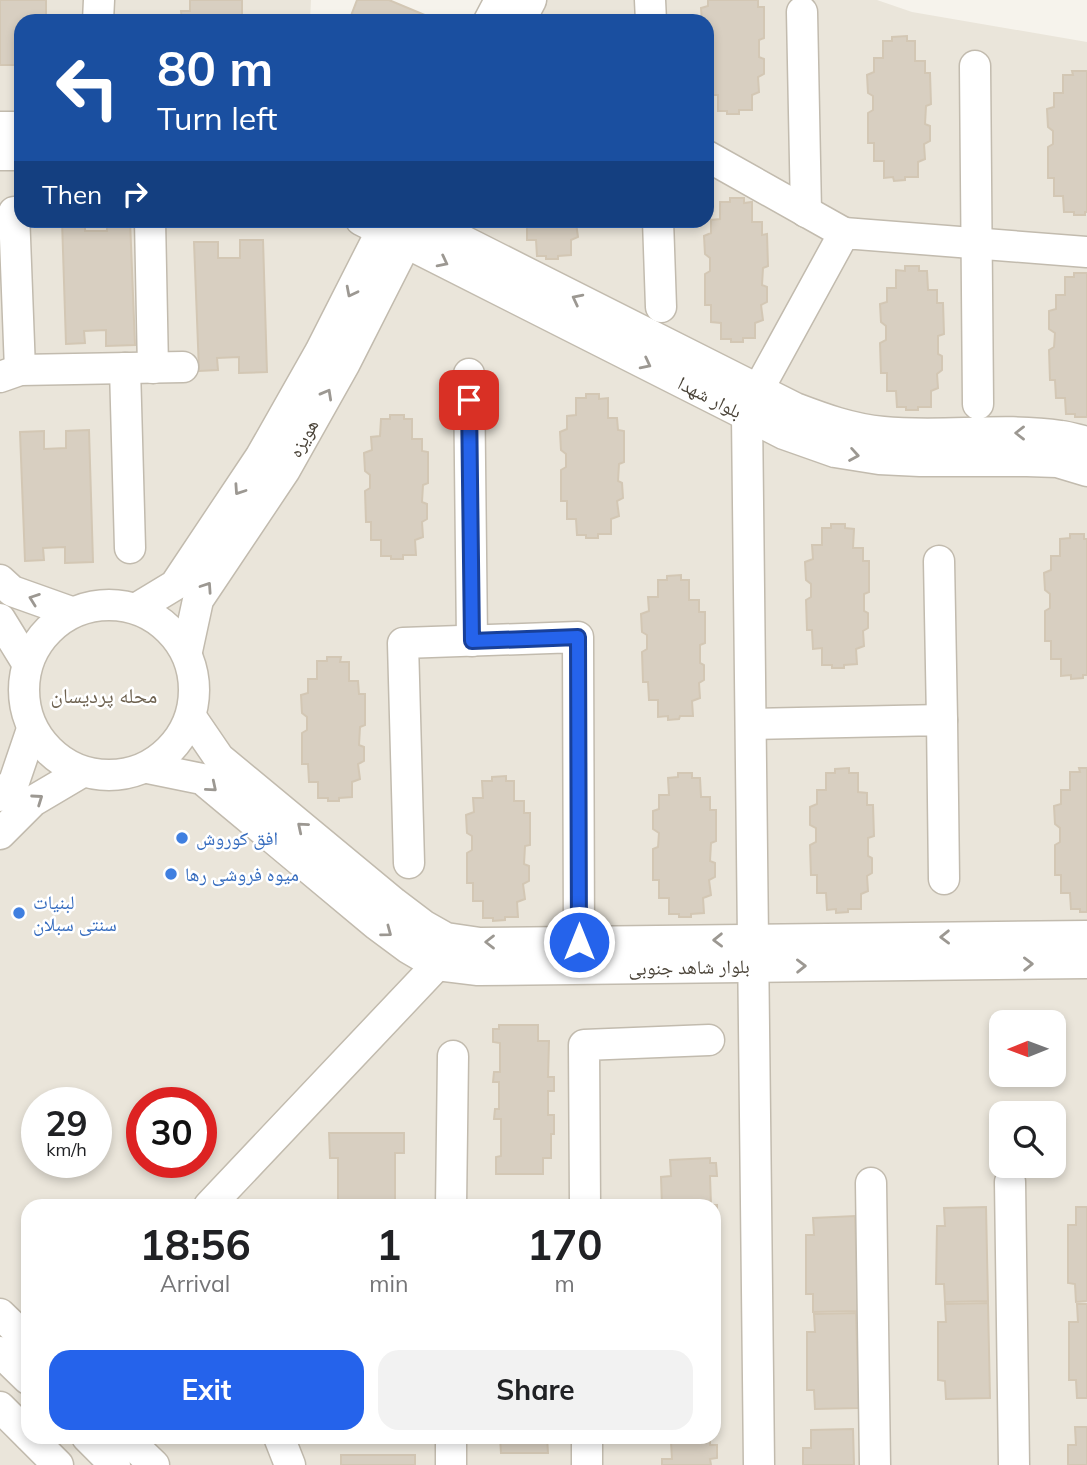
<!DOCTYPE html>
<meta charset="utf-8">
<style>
:root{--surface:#fff;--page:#f2f2f2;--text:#202124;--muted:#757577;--accent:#2563eb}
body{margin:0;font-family:Mulish,"Noto Naskh Arabic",sans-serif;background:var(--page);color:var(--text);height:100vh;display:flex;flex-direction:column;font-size:26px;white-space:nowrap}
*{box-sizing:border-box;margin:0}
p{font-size:23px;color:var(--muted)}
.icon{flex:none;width:38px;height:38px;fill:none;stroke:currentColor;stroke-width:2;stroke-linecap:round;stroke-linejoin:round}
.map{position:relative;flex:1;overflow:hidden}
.details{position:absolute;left:21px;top:1199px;width:700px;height:245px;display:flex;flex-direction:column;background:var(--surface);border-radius:21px;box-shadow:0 4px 10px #0003}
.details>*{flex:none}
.hud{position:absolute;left:14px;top:14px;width:700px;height:214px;border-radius:21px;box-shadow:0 4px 10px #0003;background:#1a4fa0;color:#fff;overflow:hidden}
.needle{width:46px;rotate:269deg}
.controls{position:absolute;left:989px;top:1010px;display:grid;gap:14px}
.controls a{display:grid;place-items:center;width:77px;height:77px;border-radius:14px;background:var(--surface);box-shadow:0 4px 10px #0003;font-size:35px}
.speed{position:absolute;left:21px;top:1087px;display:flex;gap:14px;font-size:35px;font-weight:700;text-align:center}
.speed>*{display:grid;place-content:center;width:91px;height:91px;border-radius:50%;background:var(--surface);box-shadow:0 4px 10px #0003;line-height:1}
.speed small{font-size:18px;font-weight:400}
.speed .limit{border:10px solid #d22;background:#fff;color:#111}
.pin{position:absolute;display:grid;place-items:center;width:60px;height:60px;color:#fff;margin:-30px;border-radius:14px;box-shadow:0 4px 10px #0006}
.me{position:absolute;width:77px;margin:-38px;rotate:0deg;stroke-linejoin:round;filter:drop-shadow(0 0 5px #0008)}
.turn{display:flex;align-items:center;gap:24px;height:147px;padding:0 28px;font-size:32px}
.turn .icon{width:91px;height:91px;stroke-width:2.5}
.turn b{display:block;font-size:49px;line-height:60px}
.then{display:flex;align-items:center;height:66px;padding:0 28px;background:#0003;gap:14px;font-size:26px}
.eta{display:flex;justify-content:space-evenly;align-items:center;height:119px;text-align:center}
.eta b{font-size:42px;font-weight:700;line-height:49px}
.button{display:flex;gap:14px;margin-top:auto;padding:14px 28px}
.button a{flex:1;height:80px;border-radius:21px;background:var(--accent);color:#fff;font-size:28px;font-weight:700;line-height:80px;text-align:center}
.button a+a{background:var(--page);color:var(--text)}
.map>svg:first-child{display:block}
.residential{fill:#eae5da;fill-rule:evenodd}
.building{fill:#d8cfc1;stroke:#d3c7b4;stroke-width:2}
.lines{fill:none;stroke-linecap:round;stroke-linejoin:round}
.minor-casing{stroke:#c2bbae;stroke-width:33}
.minor{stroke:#fff;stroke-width:30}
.oneway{stroke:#9c9892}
.route-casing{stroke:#184099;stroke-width:18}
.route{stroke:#2563eb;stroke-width:12}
.shop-dot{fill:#3f7fe0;stroke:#fff;stroke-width:2.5}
.labels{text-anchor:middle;stroke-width:5;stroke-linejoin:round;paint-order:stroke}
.street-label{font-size:19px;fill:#4b4439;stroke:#fff}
.shop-label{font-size:19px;fill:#366cbe;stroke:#fff;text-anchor:start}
.neighbourhood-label{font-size:21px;fill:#6e6250;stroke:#fff}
</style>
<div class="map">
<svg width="1087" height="1465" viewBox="0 0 1087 1465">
<rect width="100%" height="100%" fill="#f6f3ec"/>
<path class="residential" d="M0 0H311L310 21H21V220H707V21H488L496 0H877L912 12 1087 42V1465H0ZM1001 1022H1054V1074H1001ZM37 1102H96V1162H37ZM142 1102H201V1162H142ZM1001 1113H1054V1166H1001ZM28 1206H714V1437H28Z"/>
<g class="building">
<polygon points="0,0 46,0 46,21 21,21 21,65 0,65"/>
<polygon points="190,0 242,0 242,21 182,21 181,11 190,11"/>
<polygon points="357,0 389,0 439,21 349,21"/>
<polygon points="708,0 758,0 758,7 764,7 764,38 759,40 759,57 764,59 764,74 758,77 759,92 752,95 752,110 739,110 739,114 727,114 727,111 718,111 718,95 708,95 707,21 702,21 701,8 708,6"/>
<polygon points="907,36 907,41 915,41 915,61 925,61 925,73 930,73 931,104 926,106 925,124 930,126 930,141 924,144 925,159 918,162 918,177 905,177 905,180 894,181 893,177 884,178 884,161 874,161 874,143 868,143 868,113 873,110 873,96 868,93 867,75 874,72 874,58 883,58 883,41 892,41 892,37"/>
<polygon points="1072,71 1087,71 1087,212 1085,212 1085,215 1074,215 1074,212 1064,212 1063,196 1054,196 1054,178 1048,178 1048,147 1053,144 1053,131 1048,127 1047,109 1054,107 1054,93 1063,93 1063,75 1073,75"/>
<polygon points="730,198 744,198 744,203 752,202 752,222 762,222 762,235 767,234 768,266 763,268 762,285 767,287 767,302 761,305 763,320 755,323 755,338 743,338 743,342 731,342 731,339 721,339 721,323 711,322 711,305 705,305 705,274 710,271 710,258 705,254 704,236 711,233 711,220 720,219 720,202 730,202"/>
<polygon points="62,220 85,220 85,231 107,231 107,220 130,220 135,345 106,346 106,330 84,331 85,343 66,344"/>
<polygon points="521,220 580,220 576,223 578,237 571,240 571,255 558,256 558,259 546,259 546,256 537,256 536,240 527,240 527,222 521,222"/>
<polygon points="240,240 263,240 267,372 239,373 239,357 217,358 218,370 199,371 194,242 218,242 218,258 240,258"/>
<polygon points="905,266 919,266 919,271 927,271 928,290 937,290 937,303 943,303 944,334 938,336 938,354 942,356 942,370 937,374 938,388 931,391 931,407 918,407 918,410 906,410 906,407 897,407 896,391 887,391 887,373 881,373 880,343 886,340 886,326 881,322 880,304 887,302 887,288 896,288 896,270 905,271"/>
<polygon points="1074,273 1087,273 1087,417 1075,417 1075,414 1066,414 1065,398 1056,398 1055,380 1050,380 1049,350 1054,347 1055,333 1049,329 1049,311 1056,309 1056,295 1065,295 1065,277 1074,277"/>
<polygon points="586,394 599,394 599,399 608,398 608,418 617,418 618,430 624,431 624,462 619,464 618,481 622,483 623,498 617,501 619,516 611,519 611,534 598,534 598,538 586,538 586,535 577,535 576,519 567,519 567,501 561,501 561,470 566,467 566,454 561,450 560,432 567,429 567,416 576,415 576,398 586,398"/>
<polygon points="390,415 404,415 404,419 412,419 412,439 422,439 422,451 428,452 428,483 423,485 422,502 427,504 427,519 422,522 423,537 415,540 416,555 403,555 403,559 391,559 391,556 381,556 381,540 371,540 371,522 366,522 365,491 370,488 370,475 365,471 364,453 372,450 371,437 380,436 381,419 390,419"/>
<polygon points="89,430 93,562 65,563 65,547 43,548 44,560 25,561 20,432 44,431 44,449 66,448 66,431"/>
<polygon points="831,524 845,524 845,528 854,529 853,548 863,548 863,561 869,561 869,592 864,594 864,611 868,613 868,628 863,631 864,646 856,649 857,664 844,665 844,668 832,668 832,665 822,665 822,648 813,649 812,630 807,630 806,600 811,597 811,584 806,580 805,562 813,559 812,545 822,545 822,528 831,528"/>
<polygon points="1070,534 1084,534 1084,539 1087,539 1087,675 1083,675 1083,678 1071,679 1071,675 1061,676 1061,659 1051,659 1051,641 1045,641 1045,611 1050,608 1050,594 1045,590 1044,573 1051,570 1051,556 1060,556 1060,539 1070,538"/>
<polygon points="681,575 681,580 689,580 689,600 699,600 699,612 705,612 705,643 700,645 700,663 704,665 704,680 699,683 700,698 692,701 693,716 680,716 679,719 668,720 668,716 658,717 658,700 649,700 648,682 643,682 642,652 647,649 647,635 642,632 641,614 649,611 648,597 658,597 658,580 667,580 667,576"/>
<polygon points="327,657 341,657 340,662 349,662 349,681 358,681 359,694 365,694 365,725 360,727 359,745 364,747 364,761 358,764 360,779 352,782 352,797 339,798 339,801 328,801 328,798 318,798 318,782 309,782 308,764 302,764 302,733 307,730 307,717 302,713 301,695 308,693 308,679 317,679 317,661 327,661"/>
<polygon points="849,768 849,773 858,773 858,792 867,793 867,805 873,805 874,836 868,838 868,856 872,858 872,873 867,876 868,891 861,894 861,909 848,909 848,912 836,913 836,909 827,910 826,893 817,893 817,875 811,875 810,845 816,842 816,828 810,825 810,807 817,804 817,790 826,790 826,773 835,773 835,769"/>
<polygon points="1079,768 1087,768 1087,912 1080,912 1080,909 1071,909 1070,893 1061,893 1061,875 1055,875 1055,845 1060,842 1060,828 1055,824 1054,806 1061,804 1061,790 1070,790 1070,772 1080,772"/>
<polygon points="678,773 692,773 692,778 700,778 701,797 710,797 710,810 716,810 716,841 711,843 710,861 715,863 715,877 709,880 711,895 703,898 704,913 691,914 691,917 679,917 679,914 669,914 669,898 659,898 659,880 653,880 653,849 658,847 659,833 653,829 653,811 659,809 659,795 669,795 668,778 678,777"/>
<polygon points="506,776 506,781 514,781 514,801 524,801 524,813 530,813 530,845 525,846 524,864 529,866 529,881 523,884 525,899 517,902 518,917 505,917 505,920 493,921 493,918 483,918 483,901 473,901 473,883 467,883 467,853 472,850 472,836 467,833 466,815 474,812 473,798 483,798 482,781 492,781 492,777"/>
<polygon points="499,1025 538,1025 538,1041 549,1041 548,1077 554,1077 554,1091 548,1091 548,1115 554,1115 554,1134 551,1134 551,1158 543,1158 543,1174 496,1174 496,1157 501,1156 501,1119 494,1119 495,1109 499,1109 499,1082 493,1082 494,1072 500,1072 500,1043 493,1042 493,1029 499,1029"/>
<polygon points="329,1133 404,1133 404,1153 395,1153 395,1206 338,1206 338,1158 330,1158"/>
<polygon points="710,1158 710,1163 716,1163 717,1176 710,1176 711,1205 717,1205 717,1216 714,1216 714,1206 662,1206 661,1177 671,1176 670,1160"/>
<polygon points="986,1207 988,1301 945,1302 944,1284 936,1284 937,1226 945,1226 944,1208"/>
<polygon points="1076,1207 1087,1207 1087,1301 1076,1302 1075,1284 1068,1283 1068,1225 1076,1225"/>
<polygon points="855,1216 858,1311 813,1312 813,1294 806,1294 806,1235 814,1235 813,1218"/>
<polygon points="714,1290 718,1290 719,1307 714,1308"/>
<polygon points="988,1303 990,1398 946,1399 945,1381 938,1380 938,1322 946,1322 945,1304"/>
<polygon points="1077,1304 1087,1304 1087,1398 1077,1398 1076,1380 1069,1380 1069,1322 1078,1322"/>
<polygon points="856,1313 859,1408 815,1409 814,1390 807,1390 807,1332 815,1332 814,1314"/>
<polygon points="1075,1427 1087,1427 1087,1465 1068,1465 1068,1445 1076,1445"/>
<polygon points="853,1429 854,1465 803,1465 803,1448 811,1448 811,1430"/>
<polygon points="500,1437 555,1437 547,1437 548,1453 501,1453"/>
<polygon points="710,1441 710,1445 717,1445 717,1458 710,1459 711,1465 662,1465 662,1459 672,1459 671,1442"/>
<rect x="341" y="1455" width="74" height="10"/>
</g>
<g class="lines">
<g class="minor-casing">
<g id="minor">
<polyline points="650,0 651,21"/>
<polyline points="802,12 806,212"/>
<polyline points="98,21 99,0"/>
<polyline points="489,21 500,0"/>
<polyline points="520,21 531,0"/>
<polyline points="975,66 978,404"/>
<polyline points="0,127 21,127"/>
<polyline points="0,155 21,155"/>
<polyline points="707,156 844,233"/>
<polyline points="14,212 20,370"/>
<polyline points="150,220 153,368"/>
<polyline points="361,220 784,434 835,452 879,459 920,461 1027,461 1057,462 1087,471"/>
<path d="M422 220 795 408C824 419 851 429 883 432 942 438 1002 427 1061 436 1069 437 1078 440 1087 442"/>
<polyline points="658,220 661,307"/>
<polyline points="125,368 130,548"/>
<polyline points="469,374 472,641"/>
<polyline points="0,377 20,370 183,367"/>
<polyline points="939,561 942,720"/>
<polyline points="0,580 12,591 71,612"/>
<circle cx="109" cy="690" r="85"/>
<polyline points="137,608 175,585 261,456 320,352 387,220"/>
<polyline points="0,619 27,663"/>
<polyline points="187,651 198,600 285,470 344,365 415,225"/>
<polyline points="191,717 219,758 394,903 423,925 446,938 480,943 1087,936"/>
<polyline points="751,724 942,720 944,879"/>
<polyline points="148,768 202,779 377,925 408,948 437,965 478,970 1087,963"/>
<polyline points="0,796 14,782 32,729"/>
<polyline points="0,834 33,801 82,772"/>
<polyline points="409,863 403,643 578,637 579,942"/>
<polyline points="1010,1182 1014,1465"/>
<polyline points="871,1183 875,1465"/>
<polyline points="209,1206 437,965"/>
<polyline points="451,1206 453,1056"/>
<polyline points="585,1206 584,1045 709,1040"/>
<polyline points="0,1314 28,1341"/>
<polyline points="0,1352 28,1379"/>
<polyline points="0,1407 28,1435"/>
<polyline points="30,1437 58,1465"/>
<polyline points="87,1437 115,1465"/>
<polyline points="125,1437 154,1465"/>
<polyline points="279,1437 290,1465"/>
<polyline points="451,1437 451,1465"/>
<polyline points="587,1437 587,1465"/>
<polyline points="759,1465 747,415 758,390 844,233 1087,252"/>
</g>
</g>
<use href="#minor" class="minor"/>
</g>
<defs><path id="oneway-chevron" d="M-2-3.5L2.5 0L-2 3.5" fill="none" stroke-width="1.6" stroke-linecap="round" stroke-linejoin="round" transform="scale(1.75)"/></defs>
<g class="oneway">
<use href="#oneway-chevron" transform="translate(443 262) rotate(27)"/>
<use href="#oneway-chevron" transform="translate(351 292) rotate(117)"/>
<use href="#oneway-chevron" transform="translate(577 299) rotate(-153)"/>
<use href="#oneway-chevron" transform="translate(646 364) rotate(27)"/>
<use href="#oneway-chevron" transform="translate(327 394) rotate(-61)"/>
<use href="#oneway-chevron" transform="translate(1020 433) rotate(-180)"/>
<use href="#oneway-chevron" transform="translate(854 455) rotate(10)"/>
<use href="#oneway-chevron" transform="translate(239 490) rotate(124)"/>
<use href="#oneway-chevron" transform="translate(207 587) rotate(-56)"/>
<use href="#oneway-chevron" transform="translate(34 599) rotate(-160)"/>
<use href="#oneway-chevron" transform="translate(212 787) rotate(40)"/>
<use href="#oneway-chevron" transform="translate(38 799) rotate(-35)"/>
<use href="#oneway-chevron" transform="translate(302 827) rotate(-140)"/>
<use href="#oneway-chevron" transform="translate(387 932) rotate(37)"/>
<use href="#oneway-chevron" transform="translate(945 937) rotate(179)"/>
<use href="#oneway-chevron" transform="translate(718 940) rotate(179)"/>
<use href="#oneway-chevron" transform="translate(490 942) rotate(180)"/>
<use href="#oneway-chevron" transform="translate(1028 964) rotate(-1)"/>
<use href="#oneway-chevron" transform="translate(801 966) rotate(-1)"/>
</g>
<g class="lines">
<g class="route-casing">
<polyline id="route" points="469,400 472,641 578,637 579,942"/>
</g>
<use href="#route" class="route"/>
</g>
<g class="shop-dot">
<circle cx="182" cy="838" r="7"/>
<circle cx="171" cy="874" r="7"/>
<circle cx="19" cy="913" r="7"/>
</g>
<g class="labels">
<g class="street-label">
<text transform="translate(710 397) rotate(27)" y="7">بلوار شهدا</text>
<text transform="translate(303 438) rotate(-61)" y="7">هویزه</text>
<text transform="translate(689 967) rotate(-1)" y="7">بلوار شاهد جنوبی</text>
</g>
<g class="shop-label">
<text x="196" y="845">افق کوروش</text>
<text x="185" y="881">میوه فروشی رها</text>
<text x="33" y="909">لبنیات<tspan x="33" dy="22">سنتی سبلان</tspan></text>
</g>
<g class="neighbourhood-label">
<text x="104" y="703">محله پردیسان</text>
</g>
</g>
</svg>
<div class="controls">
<a><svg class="needle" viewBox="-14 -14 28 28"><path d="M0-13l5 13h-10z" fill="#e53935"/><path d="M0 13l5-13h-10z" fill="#757577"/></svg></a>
<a><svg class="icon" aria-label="search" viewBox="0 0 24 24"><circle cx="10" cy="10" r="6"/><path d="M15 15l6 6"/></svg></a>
</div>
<div class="speed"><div>29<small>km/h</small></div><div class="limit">30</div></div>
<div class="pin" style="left:469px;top:400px;background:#d93025"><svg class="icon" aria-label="arrive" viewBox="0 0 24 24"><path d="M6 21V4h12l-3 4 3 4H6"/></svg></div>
<svg class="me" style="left:579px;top:942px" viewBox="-20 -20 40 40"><circle r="17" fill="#2563eb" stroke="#fff" stroke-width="3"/><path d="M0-11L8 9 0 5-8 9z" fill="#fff"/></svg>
<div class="hud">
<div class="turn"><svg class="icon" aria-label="left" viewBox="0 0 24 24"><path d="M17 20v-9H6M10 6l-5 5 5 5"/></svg><div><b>80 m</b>Turn left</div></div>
<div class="then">Then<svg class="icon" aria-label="right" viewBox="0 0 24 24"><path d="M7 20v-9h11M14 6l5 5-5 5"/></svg></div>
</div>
<section class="details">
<div class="eta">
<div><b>18:56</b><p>Arrival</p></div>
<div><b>1</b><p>min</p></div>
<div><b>170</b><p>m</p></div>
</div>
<div class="button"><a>Exit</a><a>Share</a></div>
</section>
</div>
